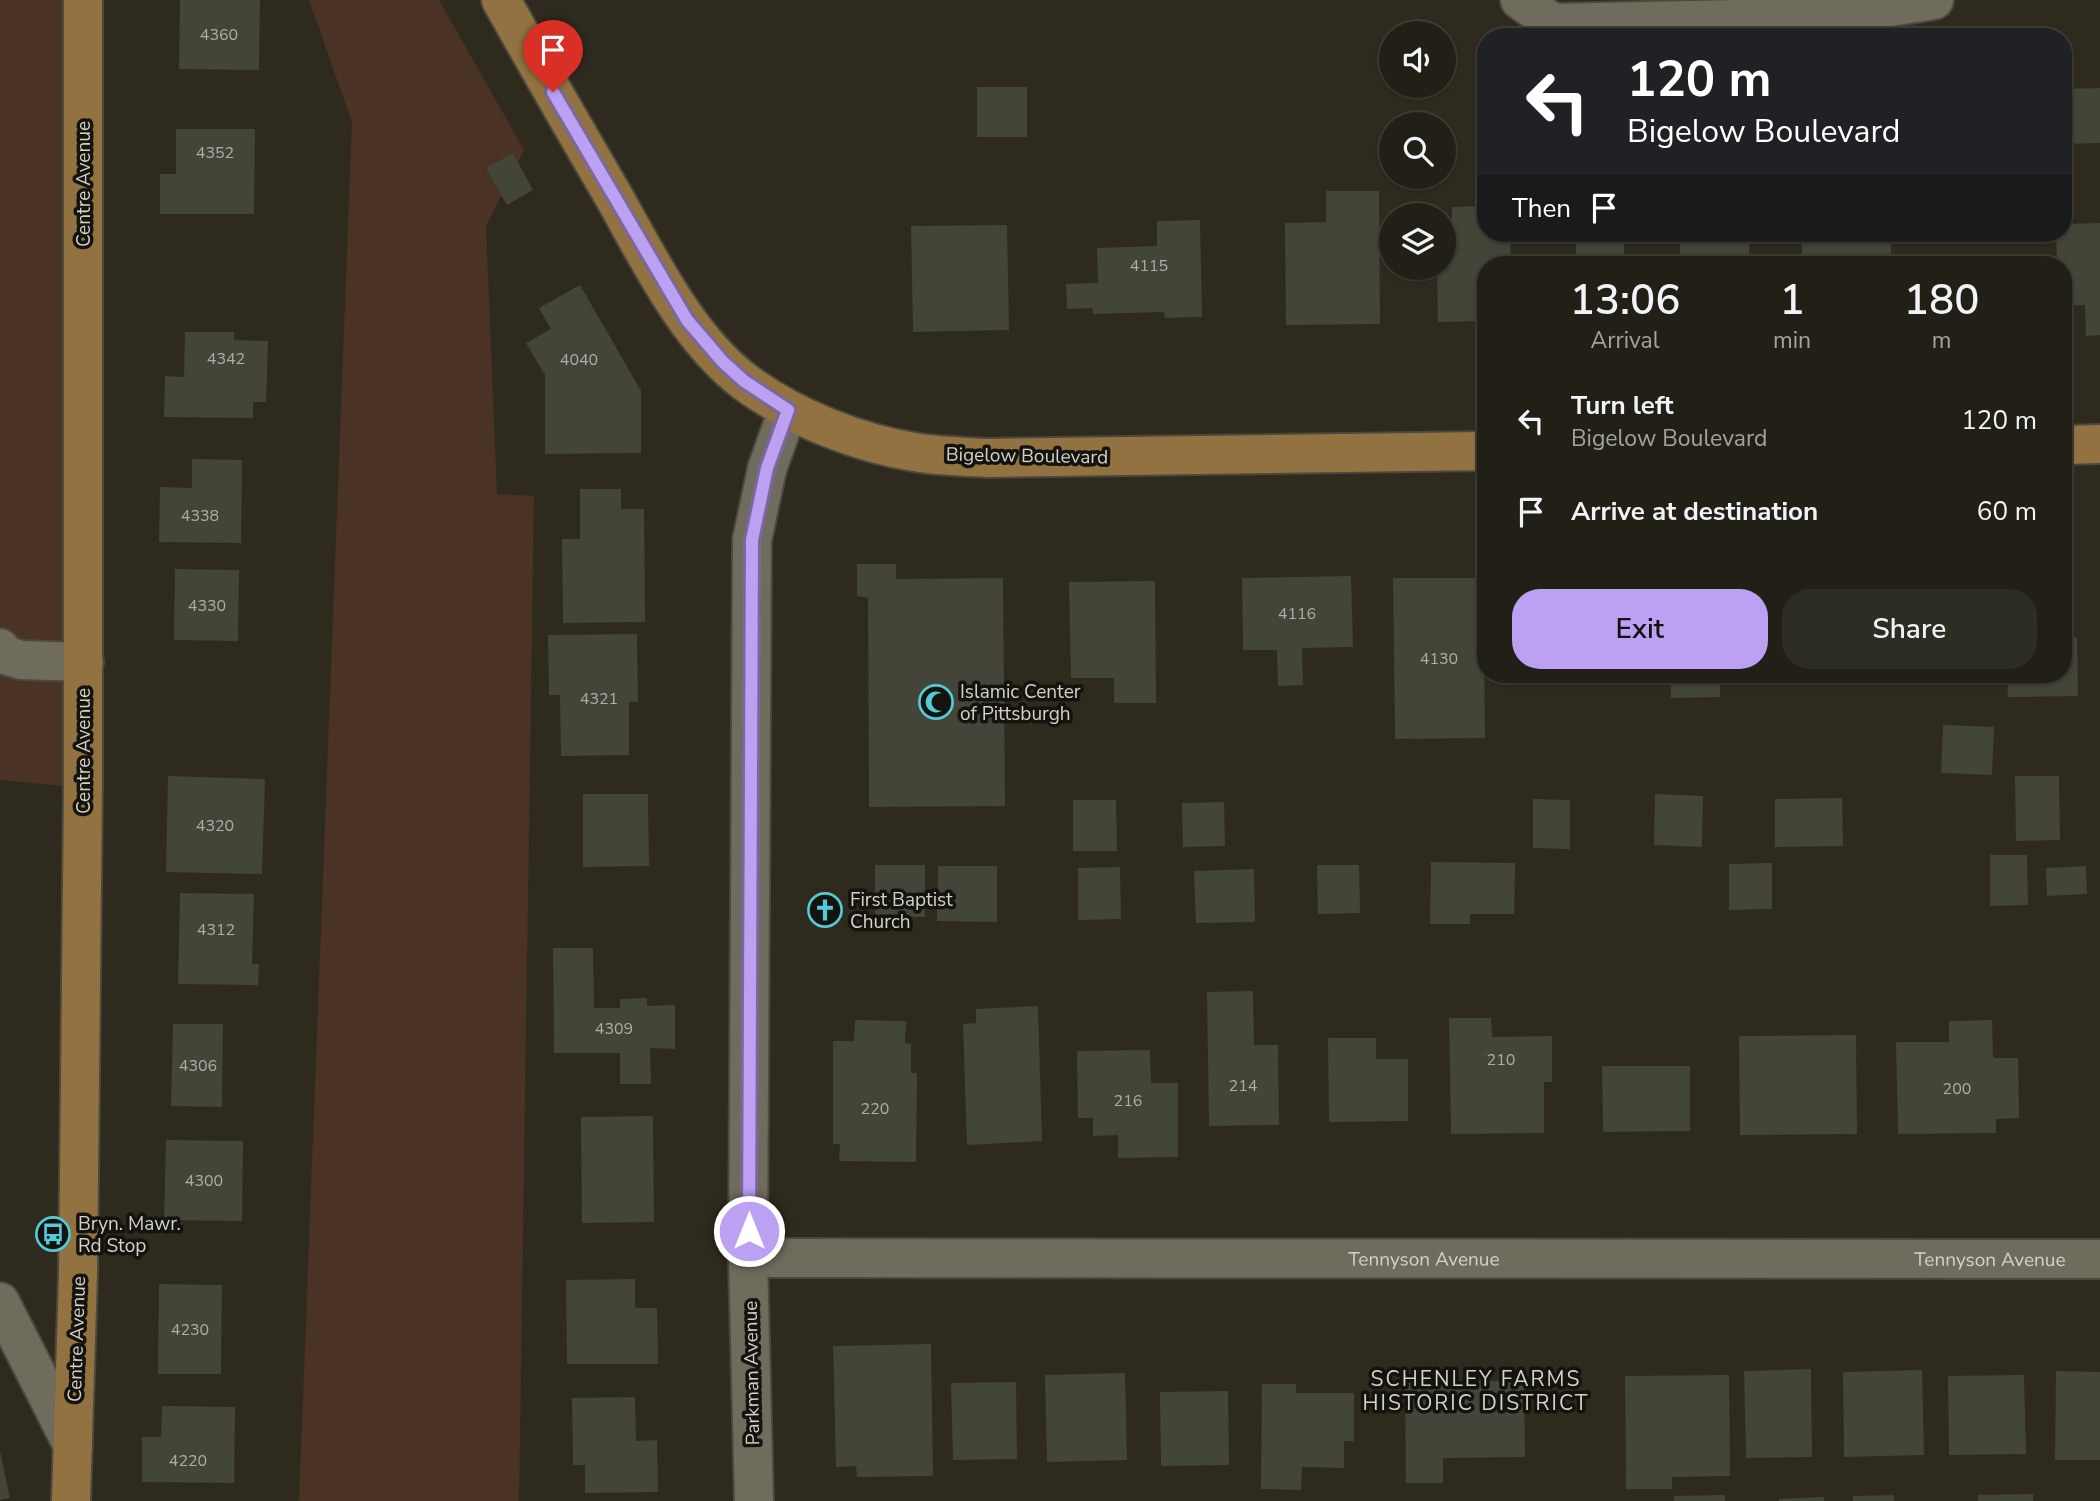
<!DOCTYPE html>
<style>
:root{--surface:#222016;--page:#2e2d23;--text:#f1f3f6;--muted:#a2a3a1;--line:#3f3e35;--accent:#bca0f2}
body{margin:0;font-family:"Nunito Sans",sans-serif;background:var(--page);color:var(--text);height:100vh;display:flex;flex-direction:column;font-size:26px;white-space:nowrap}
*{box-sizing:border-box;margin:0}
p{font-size:23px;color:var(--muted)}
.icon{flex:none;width:38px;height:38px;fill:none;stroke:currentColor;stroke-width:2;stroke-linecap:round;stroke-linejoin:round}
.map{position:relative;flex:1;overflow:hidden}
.drawer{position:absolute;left:1477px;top:256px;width:595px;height:427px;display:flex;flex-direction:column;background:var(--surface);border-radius:28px;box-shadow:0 2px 5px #0004,0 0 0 2px var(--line)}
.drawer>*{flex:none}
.banner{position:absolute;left:1477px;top:28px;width:595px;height:214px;border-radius:28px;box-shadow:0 2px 5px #0004,0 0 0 2px var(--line);background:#202124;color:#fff;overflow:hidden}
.buttons{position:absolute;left:1379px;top:21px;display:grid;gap:14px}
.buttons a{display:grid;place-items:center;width:77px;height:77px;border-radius:50%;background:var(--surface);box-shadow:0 2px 5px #0004,0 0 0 2px var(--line);font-size:35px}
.pin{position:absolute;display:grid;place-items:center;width:60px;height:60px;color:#fff;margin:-72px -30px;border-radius:50% 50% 50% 0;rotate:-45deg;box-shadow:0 0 7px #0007}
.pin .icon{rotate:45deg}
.me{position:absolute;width:77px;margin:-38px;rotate:0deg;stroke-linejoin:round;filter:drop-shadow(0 0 5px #0008)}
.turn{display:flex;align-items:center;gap:24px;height:147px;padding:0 35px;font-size:32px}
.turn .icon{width:91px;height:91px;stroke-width:2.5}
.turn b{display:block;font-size:49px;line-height:60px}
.then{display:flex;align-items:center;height:66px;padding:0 35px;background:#0003;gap:14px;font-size:26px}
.eta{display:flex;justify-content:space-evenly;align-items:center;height:119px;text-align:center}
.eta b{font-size:42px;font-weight:600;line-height:49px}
.primary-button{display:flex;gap:14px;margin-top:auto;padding:14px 35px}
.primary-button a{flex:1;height:80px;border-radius:28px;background:var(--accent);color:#111;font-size:28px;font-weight:600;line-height:80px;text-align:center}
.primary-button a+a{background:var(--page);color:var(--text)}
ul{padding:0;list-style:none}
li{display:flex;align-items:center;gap:21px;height:91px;padding:0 35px}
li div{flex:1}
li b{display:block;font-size:26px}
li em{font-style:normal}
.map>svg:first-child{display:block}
.green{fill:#4a3325}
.building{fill:#424538}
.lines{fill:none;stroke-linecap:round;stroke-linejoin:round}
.minor-casing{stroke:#4b483e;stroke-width:42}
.major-casing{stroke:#4b483e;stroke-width:42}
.minor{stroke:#6f6b5d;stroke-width:38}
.major{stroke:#927241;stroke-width:38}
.route-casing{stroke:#7a689d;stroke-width:18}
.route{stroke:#bca0f2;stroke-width:12}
.labels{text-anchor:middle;stroke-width:7;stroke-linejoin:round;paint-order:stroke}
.number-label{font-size:16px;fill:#afaea5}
.street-label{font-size:19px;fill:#d3d1c9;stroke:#14130d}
.poi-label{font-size:19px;fill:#d3d1c9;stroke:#14130d;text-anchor:start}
.neighbourhood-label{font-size:21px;letter-spacing:2px;fill:#d3d1c9;stroke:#14130d}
</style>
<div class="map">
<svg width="2100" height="1501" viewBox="0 0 2100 1501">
<rect width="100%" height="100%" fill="#2e2a1e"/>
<g class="green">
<polygon points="0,0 83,0 83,788 0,780"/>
<polygon points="309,0 439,0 524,150 486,226 497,494 534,496 519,1501 299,1501 352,122"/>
</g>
<g class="building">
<polygon points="180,0 260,0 259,70 179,69"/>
<polygon points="2063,82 2065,82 2066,89 2100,88 2100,143 2066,144 2066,117 2063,117"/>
<rect x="977" y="87" width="50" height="50"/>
<polygon points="176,129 255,129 254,214 160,214 160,174 176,174"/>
<polygon points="513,153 533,190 507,205 486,168"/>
<polygon points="1326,191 1379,191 1380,324 1286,325 1285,223 1326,222"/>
<polygon points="1486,206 1486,233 1510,233 1511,264 1486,264 1486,321 1438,322 1437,268 1444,268 1444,227 1452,227 1452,207"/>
<polygon points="1200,220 1202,317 1165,318 1164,312 1093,314 1093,308 1067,309 1066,284 1098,283 1097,248 1157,246 1157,221"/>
<polygon points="2100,223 2100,335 2086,336 2085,305 2063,305 2063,264 2057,264 2056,233 2063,233 2063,224"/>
<polygon points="1007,225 1009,330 913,332 911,226"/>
<rect x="1576" y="233" width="48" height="31"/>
<polygon points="1680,233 1749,233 1749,257 1777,257 1777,264 1680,264"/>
<polygon points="1802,233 1839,233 1839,241 1891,240 1891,264 1802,264"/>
<polygon points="580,285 641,391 641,453 545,454 545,375 526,343 551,329 539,308"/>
<polygon points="185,332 234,332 234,340 268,341 266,402 253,402 253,418 164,417 165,376 184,377"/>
<polygon points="192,459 242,460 241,543 159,542 160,487 192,488"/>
<polygon points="580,489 621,489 621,509 644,509 645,622 563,623 562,539 580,539"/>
<polygon points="857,564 896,564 896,579 1003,578 1005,806 869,807 868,598 857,596"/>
<polygon points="175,569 239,570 238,641 174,640"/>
<polygon points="1351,576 1353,647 1302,648 1303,685 1278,686 1277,650 1243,650 1242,578"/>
<polygon points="1393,578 1483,578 1485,738 1395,739"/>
<polygon points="1155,581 1156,703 1114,703 1114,678 1071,678 1069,582"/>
<polygon points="637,634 638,702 629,702 629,755 561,756 560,695 549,695 548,635"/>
<polygon points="2063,637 2077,637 2078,696 2008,697 2007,674 2063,674"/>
<polygon points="1670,674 1720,674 1720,697 1671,698"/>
<polygon points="1943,725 1994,727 1992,775 1941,773"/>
<polygon points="168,776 265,779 262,874 166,872"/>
<polygon points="2015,776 2059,776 2060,840 2016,841"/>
<polygon points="583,794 648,794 649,866 583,867"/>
<polygon points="1655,794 1703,796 1702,847 1654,845"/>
<polygon points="1842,798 1843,846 1775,847 1775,799"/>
<polygon points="1533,799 1570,800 1570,849 1533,848"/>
<polygon points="1073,800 1116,800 1117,851 1073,851"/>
<polygon points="1224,802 1225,846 1183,847 1182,803"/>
<polygon points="1990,855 2027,855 2028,905 1990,906"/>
<polygon points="1431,862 1515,863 1514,914 1470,914 1470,924 1430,924"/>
<polygon points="1772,863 1772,909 1729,910 1729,864"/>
<polygon points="875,865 925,865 925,917 875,916"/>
<polygon points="1317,865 1359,865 1360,913 1318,914"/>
<polygon points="938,866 997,866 997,922 937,921"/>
<polygon points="2086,866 2087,894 2047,896 2046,868"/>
<polygon points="1120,867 1121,919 1078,920 1078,868"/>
<polygon points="1254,869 1255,922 1196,923 1194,871"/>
<polygon points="180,893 254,894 252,964 259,964 258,985 178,984"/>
<polygon points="553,948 593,948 594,1008 620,1008 620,999 647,998 647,1006 675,1005 675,1049 650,1048 651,1084 620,1084 620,1053 554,1053"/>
<polygon points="1253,991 1254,1045 1278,1045 1279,1125 1209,1126 1207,992"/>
<polygon points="1038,1006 1042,1141 967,1145 963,1024 976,1023 976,1009"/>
<polygon points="1449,1018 1491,1018 1492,1037 1552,1036 1552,1082 1544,1082 1544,1133 1451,1134"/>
<polygon points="855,1020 906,1021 905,1043 911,1044 911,1073 917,1073 916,1162 839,1161 840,1144 833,1144 833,1041 854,1041"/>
<polygon points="1992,1020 1993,1058 2018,1058 2019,1118 1996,1119 1996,1133 1898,1134 1896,1042 1949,1042 1949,1021"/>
<polygon points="173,1024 223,1024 222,1107 171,1106"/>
<polygon points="1856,1035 1857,1134 1740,1135 1739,1036"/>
<polygon points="1328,1038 1376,1038 1376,1059 1408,1059 1408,1121 1329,1122"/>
<polygon points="1150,1050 1151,1083 1178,1083 1178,1157 1118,1158 1118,1135 1093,1136 1093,1118 1078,1118 1077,1051"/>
<polygon points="1602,1066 1690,1066 1690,1131 1603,1132"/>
<polygon points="653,1116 654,1222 582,1223 581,1117"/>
<polygon points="166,1140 243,1141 242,1221 164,1220"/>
<polygon points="635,1279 635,1308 657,1308 658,1364 567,1364 566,1280"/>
<polygon points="159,1284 222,1285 221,1374 158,1374"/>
<polygon points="931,1344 933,1476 857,1477 856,1466 836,1467 833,1346"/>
<polygon points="1811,1369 1812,1457 1746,1458 1744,1371"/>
<polygon points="1922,1370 1924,1455 1844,1457 1843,1372"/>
<polygon points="2056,1371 2100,1372 2100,1460 2055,1460"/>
<polygon points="1125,1373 1127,1460 1047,1462 1045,1375"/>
<polygon points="1729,1375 1730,1476 1672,1477 1672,1489 1626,1489 1625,1376"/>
<polygon points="2024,1375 2026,1454 1949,1455 1948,1376"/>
<polygon points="1405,1381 1524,1381 1525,1457 1443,1458 1443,1483 1406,1483"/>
<polygon points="1016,1382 1017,1459 953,1460 951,1383"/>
<polygon points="1262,1384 1296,1384 1296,1393 1354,1393 1354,1441 1344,1441 1344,1468 1302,1467 1301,1490 1261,1489"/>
<polygon points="1228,1391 1229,1465 1161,1466 1160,1392"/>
<polygon points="635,1397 636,1441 657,1440 658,1492 585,1493 585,1465 573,1465 572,1398"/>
<polygon points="162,1406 235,1407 234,1483 142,1482 142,1437 161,1437"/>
<polygon points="0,1451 10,1498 0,1500"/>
<polygon points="2033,1494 2033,1501 1978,1501 1978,1495"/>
<polygon points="1725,1495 1725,1501 1674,1501 1674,1496"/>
<polygon points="1894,1495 1894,1501 1853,1501 1853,1496"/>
<polygon points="1824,1497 1824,1501 1779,1501 1779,1499"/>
</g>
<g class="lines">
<g class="minor-casing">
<g id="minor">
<polyline points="1520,0 1553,23 1829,17 1934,0"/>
<polyline points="0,648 2,654 21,660 84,662"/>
<path id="s1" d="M748 1258 2100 1259"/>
<polyline points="0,1302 73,1446"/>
<polyline points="754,1501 748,1258 752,540 767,469 788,410"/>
</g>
</g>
<g class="major-casing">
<g id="major">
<path d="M501 0C538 66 576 132 614 197 649 259 687 338 745 382 794 418 859 444 920 453 942 456 966 457 988 458L1486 451"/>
<polyline points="2063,445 2100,444"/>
<polyline points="71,1501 78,1274 83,788 83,0"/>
</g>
</g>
<use href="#minor" class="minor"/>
<use href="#major" class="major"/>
</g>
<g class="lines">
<g class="route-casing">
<polyline id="route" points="553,92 687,320 723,362 744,381 788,410 767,468 752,540 749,1231"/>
</g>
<use href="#route" class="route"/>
</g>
<defs>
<g id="mosque-ring" transform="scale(1.75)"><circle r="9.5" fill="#14130d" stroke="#52cbd9" stroke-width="1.5"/><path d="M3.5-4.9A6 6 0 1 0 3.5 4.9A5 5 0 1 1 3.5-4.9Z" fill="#52cbd9"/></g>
<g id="church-ring" transform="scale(1.75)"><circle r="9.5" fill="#14130d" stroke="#52cbd9" stroke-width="1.5"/><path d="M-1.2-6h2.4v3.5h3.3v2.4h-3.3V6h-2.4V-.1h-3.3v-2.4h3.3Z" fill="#52cbd9"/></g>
<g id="bus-ring" transform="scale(1.75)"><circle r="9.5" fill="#14130d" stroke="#52cbd9" stroke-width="1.5"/><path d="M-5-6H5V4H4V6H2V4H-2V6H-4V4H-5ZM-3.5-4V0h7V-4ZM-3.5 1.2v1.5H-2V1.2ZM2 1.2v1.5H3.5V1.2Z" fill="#52cbd9"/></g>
</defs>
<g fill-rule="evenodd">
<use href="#mosque-ring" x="936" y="702"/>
<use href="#church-ring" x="825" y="910"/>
<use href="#bus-ring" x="53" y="1234"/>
</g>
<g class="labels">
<g class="number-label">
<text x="219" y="40">4360</text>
<text x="215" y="158">4352</text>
<text x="1149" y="271">4115</text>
<text x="226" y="364">4342</text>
<text x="579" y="365">4040</text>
<text x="200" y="521">4338</text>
<text x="207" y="611">4330</text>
<text x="1297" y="619">4116</text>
<text x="1439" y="664">4130</text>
<text x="599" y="704">4321</text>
<text x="215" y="831">4320</text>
<text x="216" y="935">4312</text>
<text x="614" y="1034">4309</text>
<text x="1501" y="1065">210</text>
<text x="198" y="1071">4306</text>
<text x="1243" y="1091">214</text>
<text x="1957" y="1094">200</text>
<text x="1128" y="1106">216</text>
<text x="875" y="1114">220</text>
<text x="204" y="1186">4300</text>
<text x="190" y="1335">4230</text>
<text x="188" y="1466">4220</text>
</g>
<g class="street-label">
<text transform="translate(83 184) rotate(-90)" y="7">Centre Avenue</text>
<text transform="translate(1027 455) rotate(1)" y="7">Bigelow Boulevard</text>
<text transform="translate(83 751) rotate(-90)" y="7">Centre Avenue</text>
<text dy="7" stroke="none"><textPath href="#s1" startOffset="676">Tennyson Avenue</textPath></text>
<text dy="7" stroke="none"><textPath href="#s1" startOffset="1242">Tennyson Avenue</textPath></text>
<text transform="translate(76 1339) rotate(-88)" y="7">Centre Avenue</text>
<text transform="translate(751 1373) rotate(-91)" y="7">Parkman Avenue</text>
</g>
<g class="poi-label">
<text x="960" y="698">Islamic Center<tspan x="960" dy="22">of Pittsburgh</tspan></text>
<text x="850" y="906">First Baptist<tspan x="850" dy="22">Church</tspan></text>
<text x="78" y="1230">Bryn. Mawr.<tspan x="78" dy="22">Rd Stop</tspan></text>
</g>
<g class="neighbourhood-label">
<text x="1476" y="1386">SCHENLEY FARMS<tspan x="1476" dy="24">HISTORIC DISTRICT</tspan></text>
</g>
</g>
</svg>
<div class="buttons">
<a><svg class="icon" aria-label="sound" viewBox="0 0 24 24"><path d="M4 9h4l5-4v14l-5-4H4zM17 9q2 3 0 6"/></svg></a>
<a><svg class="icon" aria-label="search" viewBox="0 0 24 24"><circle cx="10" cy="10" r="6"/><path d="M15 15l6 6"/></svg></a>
<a><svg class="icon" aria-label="layers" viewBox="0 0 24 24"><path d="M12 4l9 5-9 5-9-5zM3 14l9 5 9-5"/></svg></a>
</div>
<div class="pin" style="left:553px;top:92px;background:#d93025"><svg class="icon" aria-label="arrive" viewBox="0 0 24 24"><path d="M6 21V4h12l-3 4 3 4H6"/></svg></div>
<svg class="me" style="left:749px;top:1231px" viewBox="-20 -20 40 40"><circle r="17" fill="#bca0f2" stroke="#fff" stroke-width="3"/><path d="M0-11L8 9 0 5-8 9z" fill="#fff"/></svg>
<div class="banner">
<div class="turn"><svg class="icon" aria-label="left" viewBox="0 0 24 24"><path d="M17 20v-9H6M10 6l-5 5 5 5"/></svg><div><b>120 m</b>Bigelow Boulevard</div></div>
<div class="then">Then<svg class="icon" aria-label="arrive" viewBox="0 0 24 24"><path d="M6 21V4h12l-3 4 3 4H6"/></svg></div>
</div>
<section class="drawer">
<div class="eta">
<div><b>13:06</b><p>Arrival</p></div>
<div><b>1</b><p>min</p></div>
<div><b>180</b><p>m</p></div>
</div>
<ul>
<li><svg class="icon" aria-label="left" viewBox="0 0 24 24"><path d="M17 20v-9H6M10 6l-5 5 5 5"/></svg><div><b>Turn left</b><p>Bigelow Boulevard</p></div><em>120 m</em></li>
<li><svg class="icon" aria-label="arrive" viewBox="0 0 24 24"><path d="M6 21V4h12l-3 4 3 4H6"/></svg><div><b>Arrive at destination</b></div><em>60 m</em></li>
</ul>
<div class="primary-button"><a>Exit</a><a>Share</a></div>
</section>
</div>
